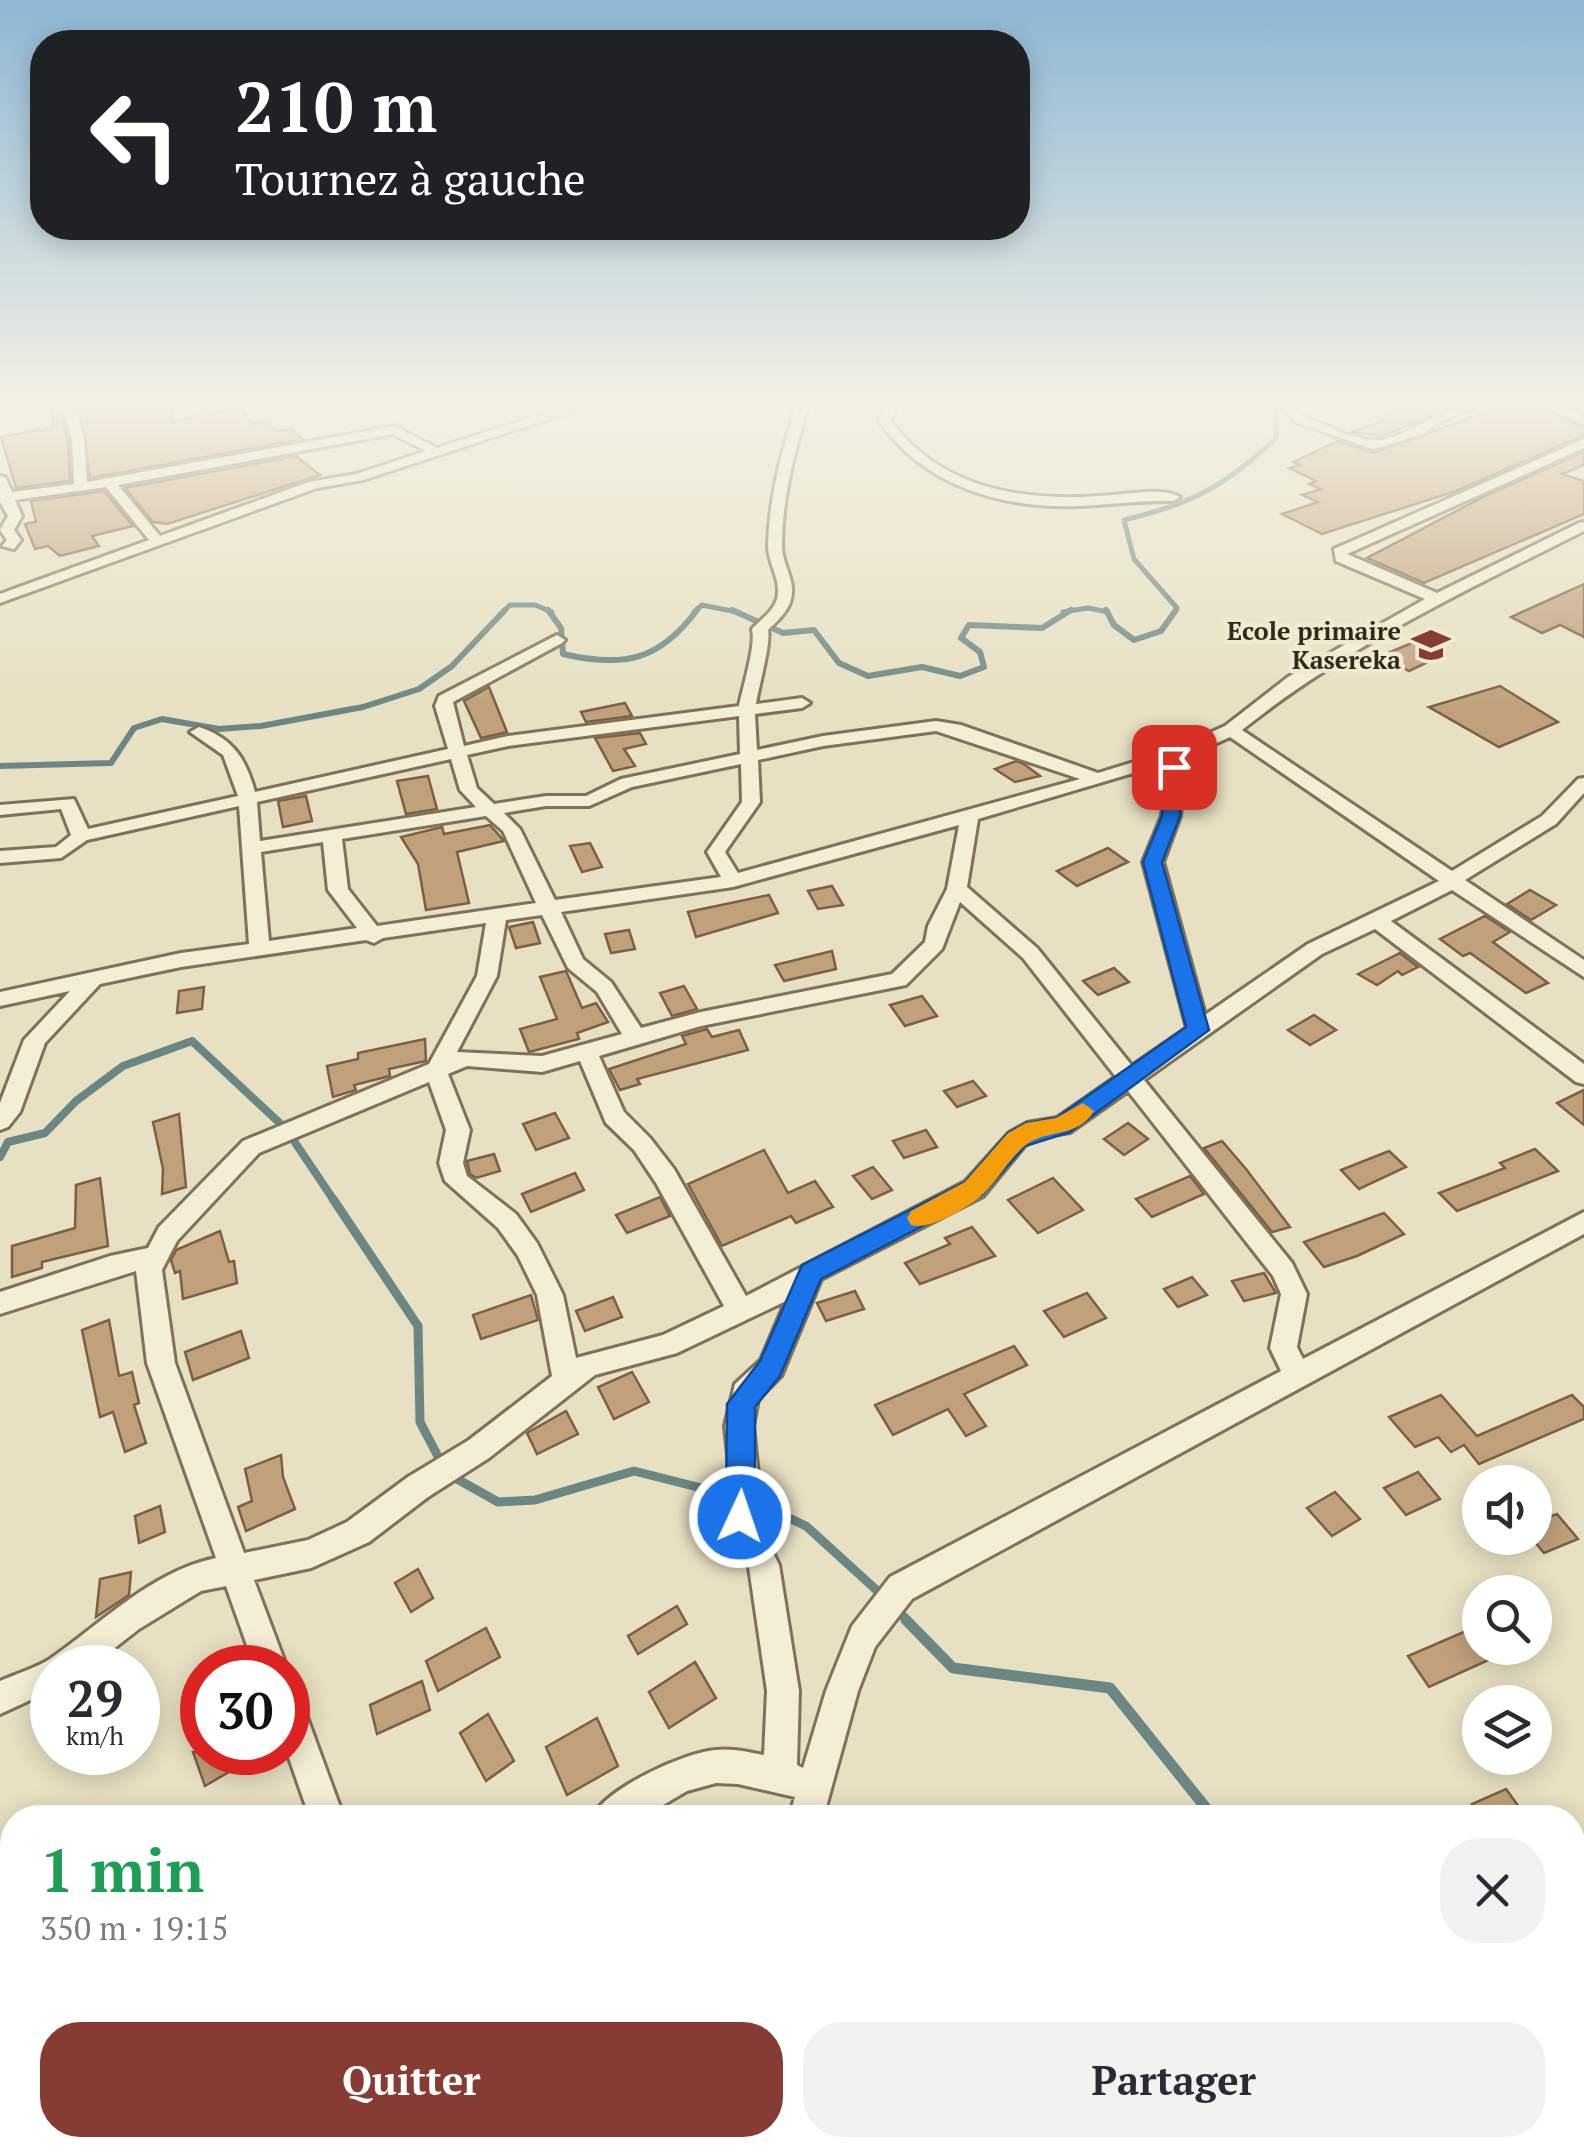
<!DOCTYPE html>
<html lang="fr">
<meta charset="utf-8">
<style>
:root{--surface:#fff;--page:#f2f2f3;--text:#2b2b33;--muted:#7c7c81;--accent:#863c33}
body{margin:0;font-family:"PT Serif",serif;background:var(--page);color:var(--text);height:100vh;display:flex;flex-direction:column;font-size:38px;white-space:nowrap}
*{box-sizing:border-box;margin:0}
p{font-size:32px;color:var(--muted)}
.icon{flex:none;width:55px;height:55px;fill:none;stroke:currentColor;stroke-width:2;stroke-linecap:round;stroke-linejoin:round}
.map{position:relative;flex:1;overflow:hidden}
.sheet{position:absolute;left:0px;top:1805px;width:1585px;height:352px;display:flex;flex-direction:column;background:var(--surface);border-radius:40px 40px 0 0;box-shadow:0 5px 25px #0003}
.sheet>*{flex:none}
.banner{position:absolute;left:30px;top:30px;width:1000px;height:210px;border-radius:40px;box-shadow:0 5px 25px #0003;background:#202124;color:#fff;overflow:hidden}
.fabs{position:absolute;left:1462px;top:1465px;display:grid;gap:20px}
.fabs a{display:grid;place-items:center;width:90px;height:90px;border-radius:50%;background:var(--surface);box-shadow:0 5px 25px #0003;font-size:50px}
.speed{position:absolute;left:30px;top:1645px;display:flex;gap:20px;font-size:50px;font-weight:700;text-align:center}
.speed>*{display:grid;place-content:center;width:130px;height:130px;border-radius:50%;background:var(--surface);box-shadow:0 5px 25px #0003;line-height:1}
.speed small{font-size:25px;font-weight:400}
.speed .limit{border:15px solid #d22;background:#fff;color:#111}
.pin{position:absolute;display:grid;place-items:center;width:85px;height:85px;color:#fff;margin:-42px;border-radius:20px;box-shadow:0 5px 15px #0006}
.me{position:absolute;width:110px;margin:-55px;rotate:3deg;stroke-linejoin:round;filter:drop-shadow(0 0 8px #0008)}
.turn{display:flex;align-items:center;gap:35px;height:210px;padding:0 40px;font-size:45px}
.turn .icon{width:130px;height:130px;stroke-width:2.5}
.turn b{display:block;font-size:70px;line-height:85px}
.round{display:grid;place-items:center;flex:none;width:105px;height:105px;border-radius:40px;background:var(--page)}
.head{display:flex;align-items:center;justify-content:space-between;height:170px;padding:0 40px}
h1{font-size:60px;font-weight:700;line-height:75px;color:#1e9e55}
.primary-button{display:flex;gap:20px;margin-top:auto;padding:20px 40px}
.primary-button a{flex:1;height:115px;border-radius:40px;background:var(--accent);color:#fff;font-size:40px;font-weight:700;line-height:115px;text-align:center}
.primary-button a+a{background:var(--page);color:var(--text)}
.map>svg:first-child{display:block}
.lines{fill:none;stroke-linecap:round;stroke-linejoin:round}
.stream-far4{stroke:#6c8783;stroke-width:5}
.stream-far3{stroke:#6c8783;stroke-width:6}
.stream-far2{stroke:#6c8783;stroke-width:8}
.stream-far1{stroke:#6c8783;stroke-width:9}
.stream{stroke:#6c8783;stroke-width:11}
.building{fill:#c1a17c;stroke:#7b6044;stroke-width:2.5}
.minor-casing{stroke:#7f725b;stroke-width:6}
.minor{fill:#f3eed4;fill-rule:evenodd}
.route{fill:#1a73e8;stroke:#114b97;stroke-width:2.5}
.slow{fill:#f59e0b}
.labels{text-anchor:middle;stroke-width:9;stroke-linejoin:round;paint-order:stroke}
.far-poi-label{font-size:25px;font-weight:bold;fill:#30291e;stroke:#f0ead0;text-anchor:end}
</style>
<div class="map">
<svg width="1584" height="2156" viewBox="0 0 1584 2156">
<rect width="100%" height="100%" fill="#e7e0c2"/>
<g class="lines">
<g class="stream-far4">
<polyline points="503,612 510,605 535,605 552,612"/>
<polyline points="694,612 702,605 737,612"/>
<polyline points="1063,612 1088,608 1108,612"/>
<path d="M1175 612 1177 608 1134 559 1124 520C1191 504 1226 486 1276 438L1277 407"/>
</g>
<g class="stream-far3">
<path d="M548 610 561 628 563 654C624 668 659 661 697 610"/>
<polyline points="732,610 783,633 814,630 839,663 868,676 922,667 960,676 984,667 980,652 961,638 969,625 1042,628 1071,610"/>
<polyline points="1106,610 1114,625 1134,640 1161,631 1176,610"/>
<polyline points="0,766 111,763 134,728 162,719 219,729 261,726 363,707 419,689 452,666 505,610"/>
</g>
<polyline class="stream-far2" points="0,1157 8,1142 45,1133 76,1101 123,1066 192,1041 286,1129 335,1202"/>
<g class="stream-far1">
<polyline points="333,1199 418,1326 420,1422 442,1464"/>
<polyline points="450,1475 498,1502 535,1500 634,1471 737,1497"/>
<polyline points="751,1500 806,1526 883,1596"/>
<polyline points="896,1609 909,1622"/>
</g>
<g class="stream">
<polyline points="906,1620 953,1668 1110,1688 1214,1818"/>
<polyline points="1441,2145 1460,2156"/>
</g>
</g>
<g class="building">
<polygon points="79,407 171,407 172,422 240,407 252,424 269,421 276,431 290,429 303,439 90,478"/>
<polygon points="1415,407 1433,415 1382,436 1351,432 1385,420 1376,417"/>
<polygon points="1499,407 1540,407 1584,428 1584,435 1456,491 1322,534 1282,514 1318,502 1302,495 1321,489 1309,484 1316,481 1289,468 1300,465 1293,462 1338,441 1374,453"/>
<polygon points="60,410 68,441 70,481 16,488 1,437 53,427 52,412"/>
<polygon points="1584,452 1584,465 1562,474 1584,481 1584,514 1424,583 1367,558 1483,497"/>
<polygon points="296,456 320,475 167,524 153,522 125,488"/>
<polygon points="104,491 133,526 92,536 99,546 60,556 48,546 35,549 25,524 36,522 31,501"/>
<polygon points="1584,584 1584,637 1560,625 1542,633 1511,617"/>
<polygon points="1419,640 1445,654 1409,671 1381,656"/>
<polygon points="1500,686 1558,722 1499,747 1429,707"/>
<polygon points="489,687 507,732 481,738 464,701"/>
<polygon points="625,703 632,716 586,722 581,712"/>
<polygon points="640,733 646,744 624,749 635,766 613,771 595,738"/>
<polygon points="1016,761 1024,764 1040,776 1015,782 995,769"/>
<polygon points="428,776 437,809 406,814 397,781"/>
<polygon points="306,796 312,821 283,827 278,801"/>
<polygon points="490,825 504,841 457,852 469,903 426,910 418,864 401,837 442,827 444,834"/>
<polygon points="590,843 602,867 582,872 570,846"/>
<polygon points="1108,848 1128,862 1077,886 1057,871"/>
<polygon points="832,886 843,905 818,909 808,891"/>
<polygon points="1530,890 1556,905 1531,920 1507,904"/>
<polygon points="769,895 778,913 696,937 688,912"/>
<polygon points="1485,916 1510,932 1493,942 1548,983 1526,993 1470,953 1463,956 1440,939"/>
<polygon points="533,922 540,943 516,948 509,927"/>
<polygon points="629,930 635,949 611,953 605,934"/>
<polygon points="832,951 836,969 784,981 775,965"/>
<polygon points="1400,953 1418,967 1402,975 1398,971 1377,985 1358,974"/>
<polygon points="1114,968 1129,982 1098,995 1083,981"/>
<polygon points="566,971 582,1008 596,1003 608,1022 577,1033 579,1039 529,1052 520,1029 557,1019 540,977"/>
<polygon points="684,986 697,1009 672,1016 660,993"/>
<polygon points="204,987 202,1009 177,1013 179,991"/>
<polygon points="922,996 937,1016 905,1026 890,1005"/>
<polygon points="1314,1015 1336,1030 1310,1045 1288,1030"/>
<polygon points="707,1029 712,1037 739,1030 748,1050 637,1079 640,1084 620,1090 609,1069 686,1044 682,1036"/>
<polygon points="425,1039 426,1061 389,1069 390,1076 354,1085 356,1090 333,1097 327,1066 358,1059 358,1053"/>
<polygon points="973,1081 986,1096 957,1107 944,1091"/>
<polygon points="1584,1090 1584,1125 1557,1103"/>
<polygon points="555,1113 569,1138 536,1150 523,1124"/>
<polygon points="179,1114 186,1187 162,1194 163,1169 153,1122"/>
<polygon points="1128,1123 1148,1139 1124,1155 1104,1139"/>
<polygon points="926,1130 937,1147 904,1158 893,1141"/>
<polygon points="1222,1141 1246,1169 1290,1227 1272,1232 1204,1148"/>
<polygon points="1535,1149 1558,1171 1457,1211 1439,1193 1505,1168 1500,1163"/>
<polygon points="764,1150 788,1193 815,1181 833,1207 796,1223 791,1216 722,1246 688,1184"/>
<polygon points="1389,1151 1406,1167 1359,1189 1341,1170"/>
<polygon points="494,1154 500,1171 476,1178 470,1174 467,1161"/>
<polygon points="873,1167 892,1190 872,1199 853,1176"/>
<polygon points="575,1173 584,1190 531,1212 522,1194"/>
<polygon points="1190,1176 1204,1194 1152,1217 1136,1199"/>
<polygon points="100,1178 108,1246 42,1262 42,1268 12,1277 12,1246 75,1228 76,1185"/>
<polygon points="1053,1178 1083,1210 1038,1233 1008,1200"/>
<polygon points="660,1197 670,1216 627,1233 616,1215"/>
<polygon points="1384,1213 1404,1234 1357,1256 1324,1267 1304,1242"/>
<polygon points="972,1227 995,1256 920,1284 905,1263 950,1244 945,1238"/>
<polygon points="220,1231 229,1262 234,1261 237,1283 183,1299 180,1271 175,1273 171,1260 176,1250"/>
<polygon points="1264,1273 1276,1293 1244,1301 1232,1281"/>
<polygon points="1192,1277 1207,1295 1178,1307 1164,1289"/>
<polygon points="855,1291 864,1309 826,1321 817,1303"/>
<polygon points="1087,1293 1106,1318 1064,1337 1044,1311"/>
<polygon points="531,1295 538,1320 481,1339 473,1315"/>
<polygon points="613,1297 622,1317 585,1331 576,1311"/>
<polygon points="109,1320 119,1376 132,1372 139,1403 134,1405 146,1443 125,1452 113,1412 100,1417 82,1330"/>
<polygon points="241,1331 249,1358 193,1380 185,1352"/>
<polygon points="1014,1346 1027,1365 964,1394 986,1426 966,1436 948,1409 893,1435 875,1405"/>
<polygon points="632,1372 649,1402 614,1419 598,1387"/>
<polygon points="1441,1395 1477,1436 1572,1395 1584,1407 1584,1419 1479,1464 1464,1445 1451,1452 1438,1437 1415,1447 1389,1417"/>
<polygon points="566,1411 578,1434 537,1454 527,1433"/>
<polygon points="281,1455 283,1477 295,1509 246,1531 238,1507 252,1501 245,1469"/>
<polygon points="1418,1472 1440,1499 1406,1515 1384,1488"/>
<polygon points="1335,1492 1360,1519 1332,1536 1307,1508"/>
<polygon points="160,1506 165,1532 139,1543 135,1516"/>
<polygon points="1557,1514 1578,1539 1544,1553 1535,1542 1535,1522"/>
<polygon points="418,1569 433,1598 411,1612 395,1583"/>
<polygon points="131,1572 129,1595 96,1617 100,1579"/>
<polygon points="677,1606 687,1624 638,1654 628,1636"/>
<polygon points="1480,1625 1480,1648 1515,1648 1429,1687 1408,1656"/>
<polygon points="486,1628 500,1657 438,1691 426,1661"/>
<polygon points="695,1662 716,1698 669,1728 649,1692"/>
<polygon points="422,1681 430,1710 377,1734 370,1705"/>
<polygon points="488,1714 514,1761 486,1781 460,1733"/>
<polygon points="597,1718 618,1766 567,1795 546,1747"/>
<polygon points="193,1752 228,1752 234,1769 205,1786"/>
<polygon points="1506,1789 1527,1818 1481,1818 1472,1804"/>
</g>
<g class="lines">
<g class="minor-casing">
<g id="minor">
<path d="M63 407H75L84 440 87 482 395 426 437 448 565 407H585L363 480 317 488 0 603V594L149 540 106 487 15 500 22 516 14 530 21 540 14 549 2 546 7 540 0 530 8 516 0 502V476L5 477 12 492 74 484 72 440ZM393 434 426 451 356 474 309 482 160 536 118 485Z"/>
<path d="M796 407H808C794 452 782 499 782 546 782 565 796 580 791 599 788 612 777 621 768 630 771 644 759 685 756 704L802 698 810 703 802 708 755 714 757 750 823 736 936 721 961 725 1098 773 1170 751 1225 726 1288 677 1425 599 1336 561 1334 549 1584 439V448L1347 554 1437 593 1579 523 1584 522V531C1466 590 1345 647 1242 730L1452 871 1542 816 1578 779 1584 778V793L1556 824 1465 880 1584 960V977L1452 890 1391 921 1584 1064V1084L1576 1082 1375 929 1322 954 1144 1080 1292 1263 1307 1294 1297 1347 1303 1359 1584 1212V1234L912 1599 875 1647 858 1691 823 1818H789L795 1797 738 1784 716 1783 687 1791 641 1818H592C604 1789 685 1752 716 1750 732 1748 748 1752 764 1755L767 1691 749 1567 725 1517 730 1475 725 1426 735 1384 761 1360 786 1301 677 1353 595 1375 489 1458 428 1497 369 1542 311 1568 254 1580 287 1668H255L226 1586 201 1591 139 1629 89 1668H52V1690L0 1714V1681C16 1674 36 1668 50 1659 102 1623 152 1571 216 1558L147 1363 136 1271 0 1314V1292L110 1256 148 1248 159 1227 243 1141 429 1064 477 976 486 923 383 938 374 943 366 940 181 967 100 984 45 1043 20 1112 8 1127 0 1130V1103L24 1040 70 991 0 1006V992L181 953 249 944 239 806 87 840 61 858 0 863V851L56 847 71 835 61 809 0 815V805L74 799 88 829 238 796 223 755 190 732 199 727C233 738 246 759 255 792L448 749 435 706 439 696 557 635 565 640 562 643 453 702 464 746 508 736 739 706C743 686 756 645 752 629 761 619 773 612 777 599 782 580 768 564 768 546 769 499 781 452 796 407ZM739 716 740 754 621 779 586 796H546L494 804 477 788 467 755 508 746ZM936 731 1080 779 738 873 725 852 760 802 758 760 823 746ZM1230 737 1439 881 1308 944 1205 1015 1163 862 1180 816 1184 758ZM451 759 460 790 476 807 260 841 257 802ZM1167 763 1162 816 1143 862 1187 1028 1132 1066 1037 948 967 887 978 819ZM741 764 742 802 707 852 721 877 555 900 520 829 504 813 546 806H589L632 787ZM486 816 503 831 536 903 377 926 348 889 342 839ZM959 825 947 889 928 926 925 942 892 974 701 1012 641 1028 611 982 583 959 561 912 733 887ZM323 842 328 890 357 928 269 941 261 852ZM960 902 1023 958 1116 1077 1057 1118 1027 1123 1009 1133 965 1182 746 1296 674 1169 650 1138 624 1112 599 1056 701 1026 906 985 942 949ZM542 915 568 968 597 992 622 1034 542 1056 457 1052 497 976 506 920ZM580 1061 606 1123 634 1150 656 1183 724 1306 663 1335 576 1358 563 1295 537 1243 516 1214 467 1176 463 1163 470 1130 448 1074 467 1066 542 1072ZM429 1082 446 1130 439 1163 445 1181 498 1228 518 1256 537 1295 552 1376 469 1440 408 1477 347 1522 308 1540 244 1553 175 1363 162 1270 177 1241 259 1153ZM1128 1091 1273 1276 1281 1294 1270 1348 1281 1371 890 1577 852 1626 826 1691 803 1768 797 1765 799 1691 779 1565 755 1516 758 1475 753 1426 758 1399 781 1376 821 1279 983 1196 1025 1145 1040 1137 1070 1132Z"/>
<path d="M885 407H897L891 421C942 491 1029 503 1111 495 1131 494 1163 487 1180 497L1173 501C1141 500 1110 505 1079 506 1002 509 924 486 879 421Z"/>
<path d="M1284 407H1296L1303 416C1324 424 1349 438 1371 440 1401 444 1436 407 1476 407L1435 424 1424 434 1373 449 1295 422Z"/>
<polygon points="1544,407 1562,407 1584,416 1584,424"/>
<polygon points="288,1694 300,1698 344,1818 310,1818 287,1752"/>
<polygon points="55,2145 107,2145 102,2156 50,2156"/>
<polygon points="459,2145 499,2145 504,2156 464,2156"/>
<polygon points="790,2145 830,2145 834,2156 794,2156"/>
<polygon points="1023,2145 1063,2145 1064,2156 1024,2156"/>
</g>
</g>
<use href="#minor" class="minor"/>
</g>
<linearGradient id="sky" x2="0" y2="1"><stop stop-color="#8db7d4"/><stop offset="0.57" stop-color="#f4f1e4"/><stop offset="1" stop-color="#f4f1e4" stop-opacity="0"/></linearGradient>
<rect width="1584" height="709" fill="url(#sky)"/>
<polygon class="route" points="1174,762 1183,767 1180,816 1162,862 1209,1030 1070,1132 1025,1146 982,1195 821,1279 780,1376 755,1407 755,1517 751,1527 740,1531 730,1527 726,1517 727,1404 760,1361 802,1265 965,1182 1008,1133 1026,1123 1056,1118 1186,1027 1143,862 1162,816 1165,767"/>
<path class="slow" d="M1083 1103 1094 1111C1078 1138 1049 1129 1027 1144 1011 1156 1000 1177 986 1191 973 1205 930 1231 911 1225L907 1218 911 1211 965 1182 1008 1133 1026 1123 1056 1118Z"/>
<defs>
<g id="school-bare" transform="scale(3)"><path d="M0-5L7-2L0 1L-7-2ZM-4 1L0 2.5L4 1V4Q0 6-4 4Z" fill="#863c33" stroke="#f0ead0" stroke-width="2.5" paint-order="stroke"/></g>
</defs>
<g fill-rule="evenodd">
<use href="#school-bare" x="1431" y="645"/>
</g>
<g class="labels">
<g class="far-poi-label">
<text x="1401" y="640">Ecole primaire<tspan x="1401" dy="29">Kasereka</tspan></text>
</g>
</g>
</svg>
<div class="fabs">
<a><svg class="icon" aria-label="sound" viewBox="0 0 24 24"><path d="M4 9h4l5-4v14l-5-4H4zM17 9q2 3 0 6"/></svg></a>
<a><svg class="icon" aria-label="search" viewBox="0 0 24 24"><circle cx="10" cy="10" r="6"/><path d="M15 15l6 6"/></svg></a>
<a><svg class="icon" aria-label="layers" viewBox="0 0 24 24"><path d="M12 4l9 5-9 5-9-5zM3 14l9 5 9-5"/></svg></a>
</div>
<div class="speed"><div>29<small>km/h</small></div><div class="limit">30</div></div>
<div class="pin" style="left:1174px;top:767px;background:#d93025"><svg class="icon" aria-label="arrive" viewBox="0 0 24 24"><path d="M6 21V4h12l-3 4 3 4H6"/></svg></div>
<svg class="me" style="left:740px;top:1517px" viewBox="-20 -20 40 40"><circle r="17" fill="#1a73e8" stroke="#fff" stroke-width="3"/><path d="M0-11L8 9 0 5-8 9z" fill="#fff"/></svg>
<div class="banner">
<div class="turn"><svg class="icon" aria-label="left" viewBox="0 0 24 24"><path d="M17 20v-9H6M10 6l-5 5 5 5"/></svg><div><b>210 m</b>Tournez à gauche</div></div>
</div>
<section class="sheet">
<div class="head"><div><h1>1 min</h1><p>350 m · 19:15</p></div><a class="round"><svg class="icon" aria-label="close" viewBox="0 0 24 24"><path d="M6 6l12 12M18 6L6 18"/></svg></a></div>
<div class="primary-button"><a>Quitter</a><a>Partager</a></div>
</section>
</div>
